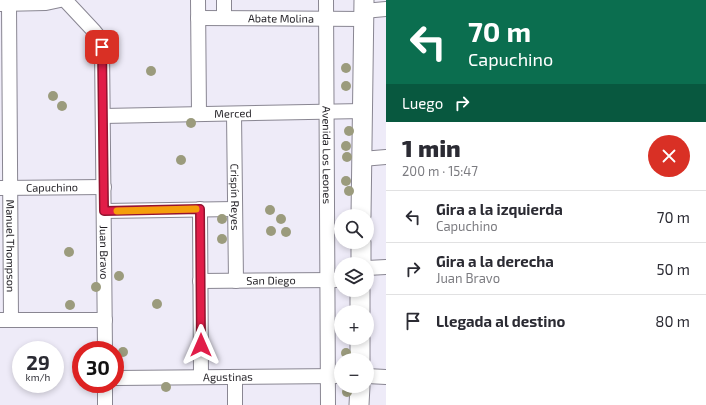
<!DOCTYPE html>
<html lang="es">
<meta charset="utf-8">
<style>
:root{--surface:#fff;--page:#f7f7f7;--text:#2b2b33;--muted:#7c7c81;--line:#e1e1e2}
body{margin:0;font-family:"Exo 2",sans-serif;background:var(--page);color:var(--text);height:100vh;display:flex;flex-direction:column;font-size:15px;white-space:nowrap}
*{box-sizing:border-box;margin:0}
p{font-size:13px;color:var(--muted)}
.icon{flex:none;width:22px;height:22px;fill:none;stroke:currentColor;stroke-width:2;stroke-linecap:round;stroke-linejoin:round}
.map{position:relative;flex:1;overflow:hidden}
.details{display:flex;flex-direction:column;background:var(--surface);width:320px}
.details>*{flex:none}
.top-card{background:#0b6e4f;color:#fff;overflow:hidden}
.fabs{position:absolute;left:334px;top:209px;display:grid;gap:8px}
.fabs a{display:grid;place-items:center;width:40px;height:40px;border-radius:50%;background:var(--surface);box-shadow:0 2px 6px #0003;font-size:20px}
.speed{position:absolute;left:12px;top:341px;display:flex;gap:8px;font-size:20px;font-weight:700;text-align:center}
.speed>*{display:grid;place-content:center;width:52px;height:52px;border-radius:50%;background:var(--surface);box-shadow:0 2px 6px #0003;line-height:1}
.speed small{font-size:10px;font-weight:400}
.speed .limit{border:6px solid #d22;background:#fff;color:#111}
.pin{position:absolute;display:grid;place-items:center;width:34px;height:34px;color:#fff;margin:-17px;border-radius:8px;box-shadow:0 2px 6px #0006}
.me{position:absolute;width:44px;margin:-22px;rotate:0deg;stroke-linejoin:round;filter:drop-shadow(0 0 3px #0008)}
.turn{display:flex;align-items:center;gap:14px;height:84px;padding:0 16px;font-size:18px}
.turn .icon{width:52px;height:52px;stroke-width:2.5}
.turn b{display:block;font-size:28px;line-height:34px}
.then{display:flex;align-items:center;height:38px;padding:0 16px;background:#0003;gap:8px;font-size:15px}
.round{display:grid;place-items:center;flex:none;width:42px;height:42px;border-radius:21px;background:var(--page)}
.head{display:flex;align-items:center;justify-content:space-between;height:68px;padding:0 16px}
h1{font-size:24px;font-weight:800;line-height:30px}
ul{padding:0;list-style:none}
li{display:flex;align-items:center;gap:12px;height:52px;padding:0 16px;border-top:1px solid var(--line)}
li div{flex:1}
li b{display:block;font-size:15px}
li em{font-style:normal}
main{display:flex;flex:1;min-height:0}
.map>svg:first-child{display:block}
.lines{fill:none;stroke-linecap:round;stroke-linejoin:round}
.street-casing{stroke:#898692;stroke-width:16}
.secondary-casing{stroke:#898692;stroke-width:21}
.street{stroke:#fff;stroke-width:14}
.secondary{stroke:#fff;stroke-width:19}
.tree{fill:#9b9b7d}
.route-casing{stroke:#92132f;stroke-width:10}
.route{stroke:#e11d48;stroke-width:7}
.slow{stroke:#f59e0b;stroke-width:7}
.labels{text-anchor:middle;stroke-width:3.5;stroke-linejoin:round;paint-order:stroke}
.street-label{font-size:11px;fill:#201e23;stroke:#fbfafd}
</style>
<main>
<div class="map">
<svg width="386" height="405" viewBox="0 0 386 405">
<rect width="100%" height="100%" fill="#eeebf8"/>
<g class="lines">
<g class="street-casing">
<g id="street">
<path id="s1" d="M65 0 94 31 98 36 102 47 105 350"/>
<polyline points="198,0 199,114"/>
<path id="s2" d="M326 0 328 405"/>
<polyline points="0,4 46,3 60,0"/>
<path id="s3" d="M9 4 11 320"/>
<polyline points="364,11 386,9"/>
<path id="s4" d="M198 18 364 19"/>
<polyline points="224,18 224,0"/>
<path id="s5" d="M234 114 236 281"/>
<path id="s6" d="M103 116 363 111"/>
<polyline points="362,159 386,157"/>
<path id="s7" d="M0 188 104 187"/>
<polyline points="200,209 201,377"/>
<polyline points="104,211 235,209"/>
<polyline points="367,268 386,267"/>
<path id="s8" d="M200 281 341 280"/>
<polyline points="0,320 105,320"/>
<polyline points="367,376 386,377"/>
<polyline points="235,377 235,405"/>
<path id="s9" d="M115 378 341 376"/>
<polyline points="105,384 105,405"/>
</g>
</g>
<g class="secondary-casing">
<g id="secondary">
<polyline points="361,216 364,0"/>
<polyline points="361,264 361,242"/>
<polyline points="360,312 360,290"/>
<polyline points="360,360 360,338"/>
<polyline points="359,405 360,386"/>
</g>
</g>
<use href="#street" class="street"/>
<use href="#secondary" class="secondary"/>
</g>
<g class="tree">
<circle cx="346" cy="68" r="5"/>
<circle cx="151" cy="71" r="5"/>
<circle cx="346" cy="86" r="5"/>
<circle cx="53" cy="96" r="5"/>
<circle cx="62" cy="106" r="5"/>
<circle cx="191" cy="123" r="5"/>
<circle cx="349" cy="131" r="5"/>
<circle cx="346" cy="146" r="5"/>
<circle cx="347" cy="157" r="5"/>
<circle cx="181" cy="160" r="5"/>
<circle cx="346" cy="181" r="5"/>
<circle cx="349" cy="191" r="5"/>
<circle cx="270" cy="210" r="5"/>
<circle cx="222" cy="219" r="5"/>
<circle cx="281" cy="219" r="5"/>
<circle cx="271" cy="231" r="5"/>
<circle cx="286" cy="232" r="5"/>
<circle cx="222" cy="239" r="5"/>
<circle cx="69" cy="252" r="5"/>
<circle cx="119" cy="276" r="5"/>
<circle cx="96" cy="287" r="5"/>
<circle cx="157" cy="304" r="5"/>
<circle cx="70" cy="305" r="5"/>
<circle cx="123" cy="352" r="5"/>
<circle cx="346" cy="353" r="5"/>
<circle cx="166" cy="387" r="5"/>
<circle cx="347" cy="392" r="5"/>
</g>
<g class="lines">
<g class="route-casing">
<polyline id="route" points="102,47 104,211 200,209 201,345"/>
</g>
<use href="#route" class="route"/>
<polyline class="slow" points="117,211 196,209"/>
</g>
<g class="labels">
<g class="street-label">
<text dy="4" stroke="none"><textPath href="#s4" startOffset="83">Abate Molina</textPath></text>
<text dy="4" stroke="none"><textPath href="#s6" startOffset="130">Merced</textPath></text>
<text dy="4" stroke="none"><textPath href="#s2" startOffset="155">Avenida Los Leones</textPath></text>
<text dy="4" stroke="none"><textPath href="#s7" startOffset="52">Capuchino</textPath></text>
<text dy="4" stroke="none"><textPath href="#s5" startOffset="83">Crispín Reyes</textPath></text>
<text dy="4" stroke="none"><textPath href="#s3" startOffset="242">Manuel Thompson</textPath></text>
<text dy="4" stroke="none"><textPath href="#s1" startOffset="266">Juan Bravo</textPath></text>
<text dy="4" stroke="none"><textPath href="#s8" startOffset="71">San Diego</textPath></text>
<text dy="4" stroke="none"><textPath href="#s9" startOffset="113">Agustinas</textPath></text>
</g>
</g>
</svg>
<div class="fabs">
<a><svg class="icon" aria-label="search" viewBox="0 0 24 24"><circle cx="10" cy="10" r="6"/><path d="M15 15l6 6"/></svg></a>
<a><svg class="icon" aria-label="layers" viewBox="0 0 24 24"><path d="M12 4l9 5-9 5-9-5zM3 14l9 5 9-5"/></svg></a>
<a>+</a>
<a>−</a>
</div>
<div class="speed"><div>29<small>km/h</small></div><div class="limit">30</div></div>
<div class="pin" style="left:102px;top:47px;background:#d93025"><svg class="icon" aria-label="arrive" viewBox="0 0 24 24"><path d="M6 21V4h12l-3 4 3 4H6"/></svg></div>
<svg class="me" style="left:201px;top:345px" viewBox="-20 -20 40 40"><path d="M0-17L14 15 0 8-14 15z" fill="#e11d48" stroke="#fff" stroke-width="4"/></svg>
</div>
<section class="details">
<div class="top-card">
<div class="turn"><svg class="icon" aria-label="left" viewBox="0 0 24 24"><path d="M17 20v-9H6M10 6l-5 5 5 5"/></svg><div><b>70 m</b>Capuchino</div></div>
<div class="then">Luego<svg class="icon" aria-label="right" viewBox="0 0 24 24"><path d="M7 20v-9h11M14 6l5 5-5 5"/></svg></div>
</div>
<div class="head"><div><h1>1 min</h1><p>200 m · 15:47</p></div><a class="round" style="background:#d93025;color:#fff"><svg class="icon" aria-label="close" viewBox="0 0 24 24"><path d="M6 6l12 12M18 6L6 18"/></svg></a></div>
<ul>
<li><svg class="icon" aria-label="left" viewBox="0 0 24 24"><path d="M17 20v-9H6M10 6l-5 5 5 5"/></svg><div><b>Gira a la izquierda</b><p>Capuchino</p></div><em>70 m</em></li>
<li><svg class="icon" aria-label="right" viewBox="0 0 24 24"><path d="M7 20v-9h11M14 6l5 5-5 5"/></svg><div><b>Gira a la derecha</b><p>Juan Bravo</p></div><em>50 m</em></li>
<li><svg class="icon" aria-label="arrive" viewBox="0 0 24 24"><path d="M6 21V4h12l-3 4 3 4H6"/></svg><div><b>Llegada al destino</b></div><em>80 m</em></li>
</ul>
</section>
</main>
